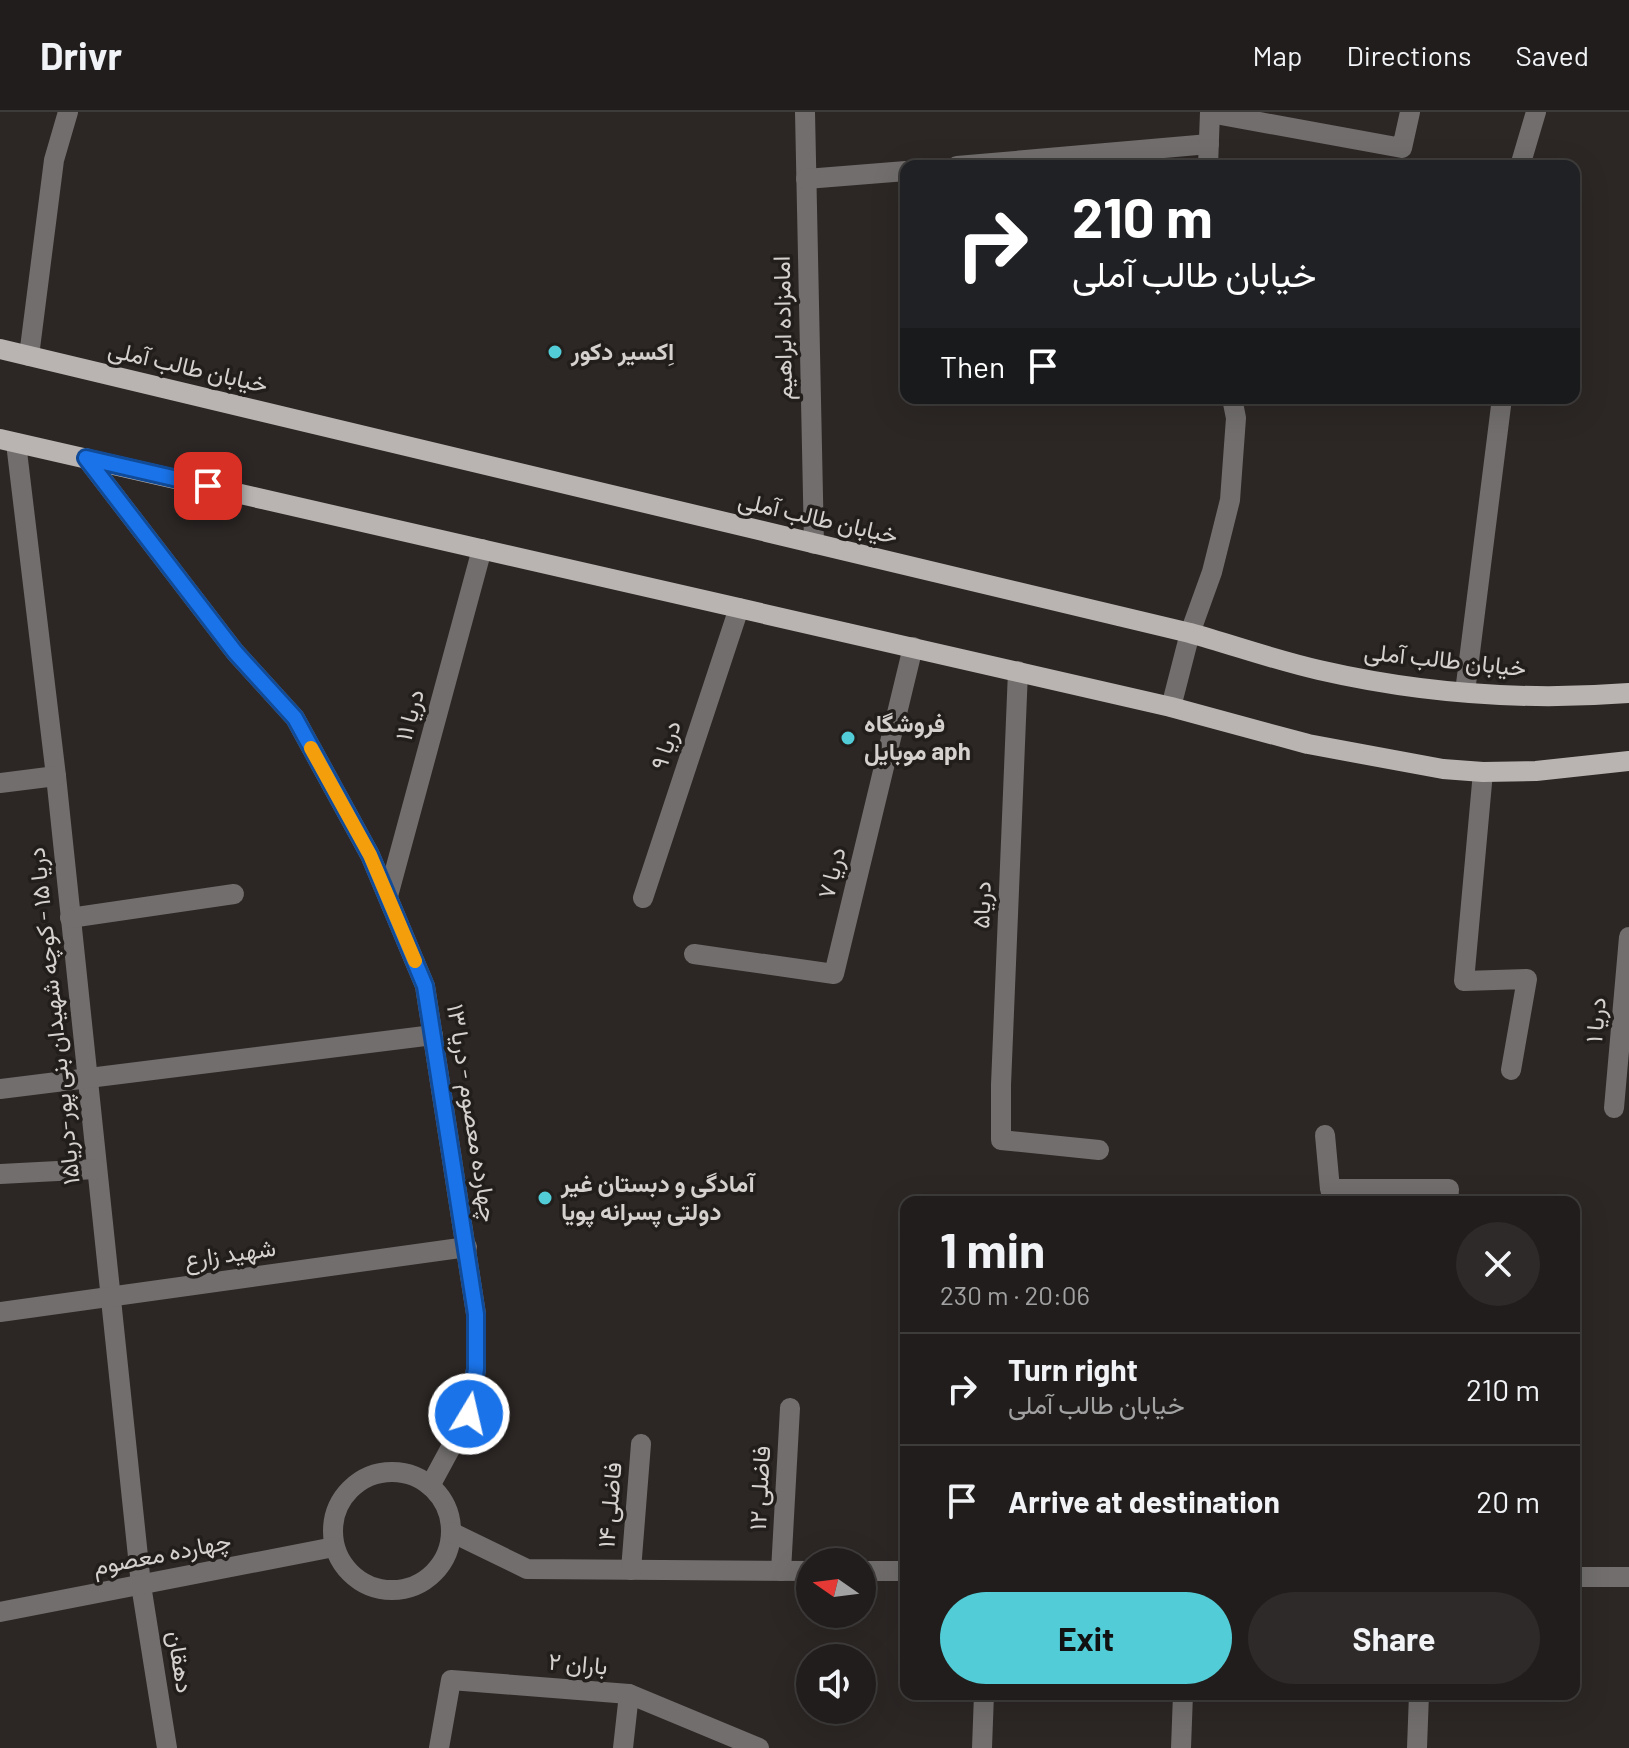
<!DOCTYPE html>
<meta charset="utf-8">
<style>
:root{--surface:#211d1c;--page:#2d2a29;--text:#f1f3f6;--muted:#a2a2a3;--line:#3e3b3b;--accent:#52ccd6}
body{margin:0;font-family:Barlow,Vazirmatn,sans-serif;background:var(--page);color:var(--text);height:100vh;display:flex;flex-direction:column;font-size:30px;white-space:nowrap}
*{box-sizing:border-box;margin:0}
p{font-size:26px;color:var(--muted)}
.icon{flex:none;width:44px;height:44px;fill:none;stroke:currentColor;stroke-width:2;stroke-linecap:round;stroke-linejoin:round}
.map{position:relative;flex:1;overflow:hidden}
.details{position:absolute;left:900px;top:1084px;width:680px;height:504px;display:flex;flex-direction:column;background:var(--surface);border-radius:16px;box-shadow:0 8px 32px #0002,0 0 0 2px var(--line)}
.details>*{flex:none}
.top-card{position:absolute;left:900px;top:48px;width:680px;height:244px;border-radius:16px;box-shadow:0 8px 32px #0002,0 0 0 2px var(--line);background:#202124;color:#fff;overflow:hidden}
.needle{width:52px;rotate:284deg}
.controls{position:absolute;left:796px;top:1436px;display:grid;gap:16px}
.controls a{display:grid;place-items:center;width:80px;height:80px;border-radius:50%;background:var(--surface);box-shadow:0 8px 32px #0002,0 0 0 2px var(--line);font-size:40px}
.pin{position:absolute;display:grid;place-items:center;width:68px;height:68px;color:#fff;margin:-34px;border-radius:16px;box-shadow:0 4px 12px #0006}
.me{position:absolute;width:88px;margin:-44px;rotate:9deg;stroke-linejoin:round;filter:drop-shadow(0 0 6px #0008)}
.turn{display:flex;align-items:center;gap:28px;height:168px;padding:0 40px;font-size:36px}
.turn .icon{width:104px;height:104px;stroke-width:2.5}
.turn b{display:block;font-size:56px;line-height:68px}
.then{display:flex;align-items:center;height:76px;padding:0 40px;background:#0003;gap:16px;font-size:30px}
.round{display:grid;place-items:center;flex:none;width:84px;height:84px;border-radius:42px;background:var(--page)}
.summary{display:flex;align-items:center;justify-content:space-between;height:136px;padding:0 40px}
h1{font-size:48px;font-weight:700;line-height:60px}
.action{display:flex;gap:16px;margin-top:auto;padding:16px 40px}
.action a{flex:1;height:92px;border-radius:48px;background:var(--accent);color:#111;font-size:32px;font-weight:700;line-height:92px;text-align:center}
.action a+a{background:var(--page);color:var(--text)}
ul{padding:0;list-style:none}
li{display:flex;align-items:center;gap:24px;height:112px;padding:0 40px;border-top:2px solid var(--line)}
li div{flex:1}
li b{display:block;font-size:30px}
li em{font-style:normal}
header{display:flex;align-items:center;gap:48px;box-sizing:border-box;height:112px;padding:0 40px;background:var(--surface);border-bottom:2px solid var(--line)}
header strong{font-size:38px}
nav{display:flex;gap:44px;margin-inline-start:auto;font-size:28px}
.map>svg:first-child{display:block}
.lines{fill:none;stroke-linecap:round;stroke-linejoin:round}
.minor{stroke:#716e6d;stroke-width:20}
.major{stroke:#b9b4b1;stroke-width:20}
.route-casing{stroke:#114b97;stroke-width:20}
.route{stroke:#1a73e8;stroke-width:14}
.slow{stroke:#f59e0b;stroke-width:14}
.poi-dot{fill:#52ccd6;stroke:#221e1b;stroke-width:3}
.labels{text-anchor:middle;stroke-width:7;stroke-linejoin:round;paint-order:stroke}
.street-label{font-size:24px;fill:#d4d1cf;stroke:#221e1b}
.poi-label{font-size:24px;font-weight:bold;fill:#d4d1cf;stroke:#221e1b;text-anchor:start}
</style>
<header>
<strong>Drivr</strong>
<nav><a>Map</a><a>Directions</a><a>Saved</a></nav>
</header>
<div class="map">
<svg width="1629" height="1636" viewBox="0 0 1629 1636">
<rect width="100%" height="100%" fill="#2c2725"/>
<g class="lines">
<g class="minor">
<polyline points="805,0 814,432"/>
<polyline points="1210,1 1402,36 1410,0"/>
<polyline points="957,54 1209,32"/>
<polyline points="1208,54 1210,0"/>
<polyline points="1520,54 1536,0"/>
<polyline points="806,67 906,59"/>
<polyline points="29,244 54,48 68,0"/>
<polyline points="16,331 56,664 141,1473 167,1636"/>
<polyline points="86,346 235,540 295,606 370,743 425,874 476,1202 476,1257 469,1302 430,1374"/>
<polyline points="1018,559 1001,973 1001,1028 1099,1038"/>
<polyline points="1465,580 1502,286"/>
<polyline points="1171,595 1190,521 1212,460 1230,388 1236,306 1232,286"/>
<polyline points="1483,660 1464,869 1527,867 1511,958"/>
<polyline points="0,671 56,664"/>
<polyline points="388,784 482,437"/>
<polyline points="643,786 739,496"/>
<polyline points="70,806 234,782"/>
<polyline points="694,842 834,862 913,535"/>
<polyline points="0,977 433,923"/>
<polyline points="1614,996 1629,825"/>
<polyline points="1325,1023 1330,1077 1449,1077 1448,1090"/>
<polyline points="0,1062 96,1057"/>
<polyline points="0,1200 467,1135"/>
<circle cx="392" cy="1419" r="59"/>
<polyline points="451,1420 527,1457 810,1459"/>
<polyline points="631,1458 641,1332"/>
<polyline points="781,1459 790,1296"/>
<polyline points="862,1459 906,1459"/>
<polyline points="1574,1465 1629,1465"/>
<polyline points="0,1500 334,1435"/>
<polyline points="439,1636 451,1568 629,1582 759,1636"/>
<polyline points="623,1636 629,1582"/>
<polyline points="982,1636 984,1582"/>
<polyline points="1181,1636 1183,1582"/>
<polyline points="1417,1636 1419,1582"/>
</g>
<g class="major">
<path d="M0 237 1190 521C1233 533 1275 548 1319 558 1419 581 1526 589 1629 581"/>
<polyline points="0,327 1171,595 1308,632 1443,657 1483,660 1536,659 1629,649"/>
</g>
</g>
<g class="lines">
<g class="route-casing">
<polyline id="route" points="208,374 86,346 235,540 295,606 370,743 425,874 476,1202 476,1257 469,1302"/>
</g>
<use href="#route" class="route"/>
<polyline class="slow" points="311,636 370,743 415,849"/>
</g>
<g class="poi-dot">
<circle cx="555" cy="240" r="8"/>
<circle cx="848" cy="626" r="8"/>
<circle cx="545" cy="1086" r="8"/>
</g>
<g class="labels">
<g class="street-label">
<text transform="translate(783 216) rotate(-91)" y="8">امامزاده ابراهیم</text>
<text transform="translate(188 255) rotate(13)" y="8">خیابان طالب آملی</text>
<text transform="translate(818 406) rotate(13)" y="8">خیابان طالب آملی</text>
<text transform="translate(1445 548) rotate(6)" y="8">خیابان طالب آملی</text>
<text transform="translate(410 603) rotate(-75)" y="8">دریا ۱۱</text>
<text transform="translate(666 633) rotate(-72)" y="8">دریا ۹</text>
<text transform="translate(832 761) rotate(-76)" y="8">دریا ۷</text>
<text transform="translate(982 793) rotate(-88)" y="8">دریا۵</text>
<text transform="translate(54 904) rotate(-96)" y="8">دریا ۱۵ - كوچه شهيدان بنی پور-دريا۱۵</text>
<text transform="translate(1596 908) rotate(-85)" y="8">دریا ۱</text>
<text transform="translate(472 1001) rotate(81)" y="8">چهارده معصوم - دریا ۱۳</text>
<text transform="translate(230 1142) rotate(-8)" y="8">شهید زارع</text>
<text transform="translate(760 1376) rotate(-87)" y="8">فاضلی ۱۲</text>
<text transform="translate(610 1393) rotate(-85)" y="8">فاضلی ۱۴</text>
<text transform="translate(162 1442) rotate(-11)" y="8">چهارده معصوم</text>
<text transform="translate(180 1550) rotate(81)" y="8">دهقان</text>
<text transform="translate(578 1552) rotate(5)" y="8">باران ۲</text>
</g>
<g class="poi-label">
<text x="571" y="248">اِکسیر دکور</text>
<text x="864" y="620">فروشگاه<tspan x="864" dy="28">موبایل aph</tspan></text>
<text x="561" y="1080">آمادگی و دبستان غیر<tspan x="561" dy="28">دولتی پسرانه پویا</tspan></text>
</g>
</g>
</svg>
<div class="controls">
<a><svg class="needle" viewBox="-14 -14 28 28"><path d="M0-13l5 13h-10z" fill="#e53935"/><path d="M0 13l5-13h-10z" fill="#a2a2a3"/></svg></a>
<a><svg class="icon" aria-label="sound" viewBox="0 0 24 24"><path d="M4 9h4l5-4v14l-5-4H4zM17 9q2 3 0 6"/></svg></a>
</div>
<div class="pin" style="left:208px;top:374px;background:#d93025"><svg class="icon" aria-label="arrive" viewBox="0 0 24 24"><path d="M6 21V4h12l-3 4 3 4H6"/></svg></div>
<svg class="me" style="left:469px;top:1302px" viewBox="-20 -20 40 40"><circle r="17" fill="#1a73e8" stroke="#fff" stroke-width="3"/><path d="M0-11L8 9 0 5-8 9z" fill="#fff"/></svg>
<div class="top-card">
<div class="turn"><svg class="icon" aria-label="right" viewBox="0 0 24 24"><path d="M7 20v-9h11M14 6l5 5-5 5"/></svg><div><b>210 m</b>خیابان طالب آملی</div></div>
<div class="then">Then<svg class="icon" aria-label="arrive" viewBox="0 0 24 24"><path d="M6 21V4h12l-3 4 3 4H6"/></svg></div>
</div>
<section class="details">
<div class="summary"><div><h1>1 min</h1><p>230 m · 20:06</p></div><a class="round"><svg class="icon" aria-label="close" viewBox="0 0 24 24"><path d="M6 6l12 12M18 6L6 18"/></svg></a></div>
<ul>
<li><svg class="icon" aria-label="right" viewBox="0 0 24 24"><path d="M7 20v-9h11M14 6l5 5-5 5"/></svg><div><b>Turn right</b><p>خیابان طالب آملی</p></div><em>210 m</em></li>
<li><svg class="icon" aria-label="arrive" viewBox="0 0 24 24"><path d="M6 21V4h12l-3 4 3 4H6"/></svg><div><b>Arrive at destination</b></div><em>20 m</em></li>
</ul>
<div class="action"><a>Exit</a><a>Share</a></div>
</section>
</div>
